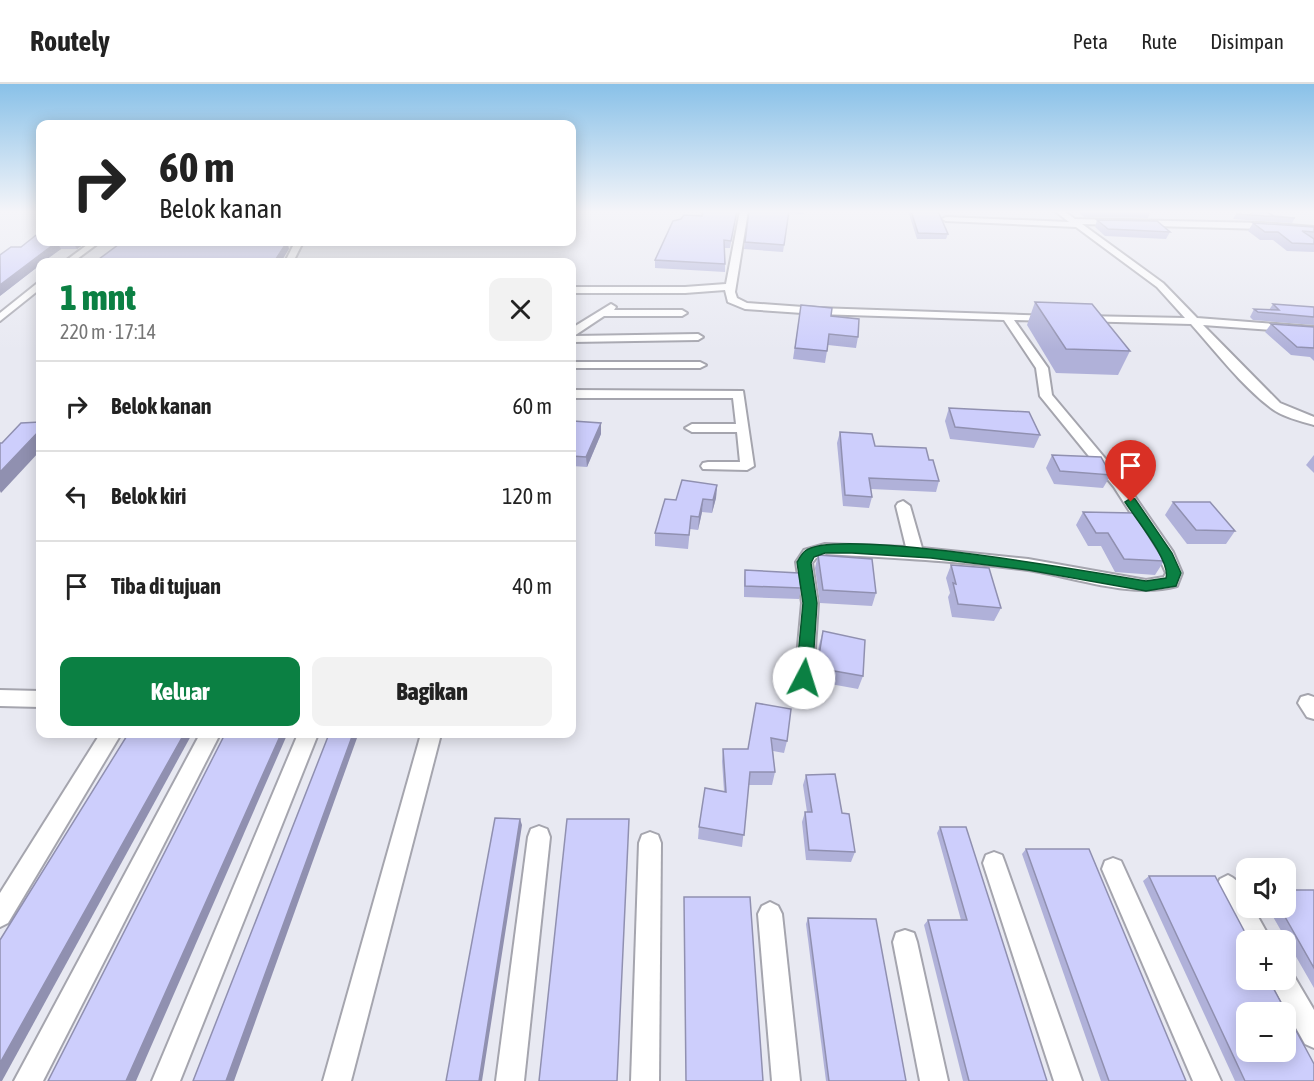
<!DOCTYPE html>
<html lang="id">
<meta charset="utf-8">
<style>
:root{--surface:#fff;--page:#f2f2f2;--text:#222;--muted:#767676;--line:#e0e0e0;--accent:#0b8043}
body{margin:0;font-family:"Asap Condensed",sans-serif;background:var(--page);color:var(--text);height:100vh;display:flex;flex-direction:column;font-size:22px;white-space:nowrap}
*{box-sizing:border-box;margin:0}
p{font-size:20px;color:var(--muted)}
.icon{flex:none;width:33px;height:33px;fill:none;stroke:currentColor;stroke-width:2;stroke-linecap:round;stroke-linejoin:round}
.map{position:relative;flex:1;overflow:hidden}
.details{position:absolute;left:36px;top:174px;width:540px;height:480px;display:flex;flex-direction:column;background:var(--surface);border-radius:12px;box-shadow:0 3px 15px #0003}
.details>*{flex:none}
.guide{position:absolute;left:36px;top:36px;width:540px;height:126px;border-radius:12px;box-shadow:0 3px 15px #0003;background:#fff;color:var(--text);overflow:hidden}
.controls{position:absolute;left:1236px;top:774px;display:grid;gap:12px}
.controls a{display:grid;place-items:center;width:60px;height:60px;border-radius:12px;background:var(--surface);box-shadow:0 3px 15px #0003;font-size:30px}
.pin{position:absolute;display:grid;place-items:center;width:51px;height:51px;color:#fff;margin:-62px -26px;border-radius:50% 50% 50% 0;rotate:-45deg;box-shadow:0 0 6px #0007}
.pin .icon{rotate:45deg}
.me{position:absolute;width:66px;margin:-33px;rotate:5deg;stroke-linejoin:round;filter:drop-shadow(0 0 4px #0008)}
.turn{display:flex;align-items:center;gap:21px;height:126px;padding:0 24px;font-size:27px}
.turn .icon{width:78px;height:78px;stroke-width:2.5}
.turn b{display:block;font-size:42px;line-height:51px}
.round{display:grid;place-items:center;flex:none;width:63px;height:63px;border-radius:12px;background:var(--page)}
.overview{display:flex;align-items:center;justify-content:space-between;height:102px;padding:0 24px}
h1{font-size:36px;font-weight:800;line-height:45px;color:var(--accent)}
.cta{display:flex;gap:12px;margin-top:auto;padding:12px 24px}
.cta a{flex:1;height:69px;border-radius:12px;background:var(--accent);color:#fff;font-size:24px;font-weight:800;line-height:69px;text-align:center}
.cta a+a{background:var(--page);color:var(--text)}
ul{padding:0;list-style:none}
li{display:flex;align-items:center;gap:18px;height:90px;padding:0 24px;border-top:2px solid var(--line)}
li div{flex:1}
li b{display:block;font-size:22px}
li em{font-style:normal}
header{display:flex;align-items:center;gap:36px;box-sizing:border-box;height:84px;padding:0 30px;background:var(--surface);border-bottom:2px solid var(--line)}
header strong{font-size:28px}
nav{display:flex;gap:33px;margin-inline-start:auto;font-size:21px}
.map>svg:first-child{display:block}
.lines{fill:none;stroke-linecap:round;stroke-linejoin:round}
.minor-casing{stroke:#a5a5ae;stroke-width:4}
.minor{fill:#fff;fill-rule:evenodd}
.wall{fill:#b0b1d9}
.shaded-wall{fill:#9090b0}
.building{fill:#cdcefc;stroke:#9090b0;stroke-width:1.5;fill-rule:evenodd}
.route{fill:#0b8043;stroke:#07532c;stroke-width:1.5}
</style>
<header>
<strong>Routely</strong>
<nav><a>Peta</a><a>Rute</a><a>Disimpan</a></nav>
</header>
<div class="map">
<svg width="1314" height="997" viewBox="0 0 1314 997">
<rect width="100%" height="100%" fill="#e8e9f2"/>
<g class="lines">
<g class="minor-casing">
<g id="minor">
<path d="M740 127H748L735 208 737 214 747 219 817 224 1054 232 1055 234 1050 237 1014 236 1048 284 1052 311 1124 397 1173 468 1182 489 1177 502C1132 515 1074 493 1028 486 961 477 893 474 826 470L816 474 812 479 818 519 813 594 811 599 804 601 797 599 795 594 802 519 796 478 804 466 825 460 906 463 896 422 898 419 903 417 910 422 922 464 1028 475 1146 496 1164 493 1166 489 1159 473 1114 403 1040 312 1036 284 1004 236 817 230 745 225 728 218 725 206 685 209H572V203H685L726 200Z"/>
<path d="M1055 127H1064L1075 135 1264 139 1314 143V149L1264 145 1082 140 1163 199 1197 234 1314 243V249L1203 241 1280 319 1314 333V341C1300 337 1283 333 1271 324 1241 301 1216 268 1191 240L1078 237V233L1082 232 1185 234 1157 203 1076 143 946 137 942 135 946 133 1069 138Z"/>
<polygon points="91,158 100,158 73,178 64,178"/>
<polygon points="295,158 303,158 293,178 285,178"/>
<polygon points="40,197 40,205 0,237 0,229"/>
<polygon points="611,220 616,223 614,226 682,226 687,229 682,232 604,232 574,252 698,250 703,253 698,256 572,258 572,244"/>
<polygon points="572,278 700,278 706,281 700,284 572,284"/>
<polygon points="572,306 743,307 754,382 747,386 703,385 701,382 703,379 708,378 740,378 737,348 692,348 685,344 692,340 736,340 733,314 572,314"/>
<polygon points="0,606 40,607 40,623 0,622"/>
<polygon points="1308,611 1314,613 1314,635 1307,633 1298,619 1301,613"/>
<polygon points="100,650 121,650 8,839 0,843 0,809"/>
<polygon points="200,650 220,650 43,997 14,997"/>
<polygon points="298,650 318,650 180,997 152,997"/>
<polygon points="421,650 441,650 351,997 323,997"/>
<polygon points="539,742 547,745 550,753 524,997 496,997 528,753 531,745"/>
<polygon points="650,748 658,751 661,759 659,997 631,997 639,759 642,751"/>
<polygon points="994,768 1002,771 1005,779 1082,997 1054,997 983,779 986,771"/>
<polygon points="1113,774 1121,777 1221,997 1193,997 1102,785 1105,777"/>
<path d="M1228 791C1241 797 1246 809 1246 824H1253L1271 856 1246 858 1216 803 1220 795Z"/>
<polygon points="770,818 778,822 782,830 800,997 772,997 758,830 762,822"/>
<polygon points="905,846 914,849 917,858 948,997 920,997 893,858 896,849"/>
<polygon points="1286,885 1291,887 1314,926 1314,964 1305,960 1269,896 1286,896"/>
</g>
</g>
<use href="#minor" class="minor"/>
</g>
<g class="wall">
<polygon points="737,127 730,164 725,164 725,188 655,184 655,176 702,132"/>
<polygon points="749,127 804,127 804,130 789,129 783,168 744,165"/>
<polygon points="908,127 938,127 948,150 946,155 917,155"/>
<polygon points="1077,127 1151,127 1148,134 1084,133"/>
<polygon points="1236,130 1274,132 1295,134 1292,139 1233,135"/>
<polygon points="1097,136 1170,148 1166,155 1105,152 1095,143"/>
<polygon points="1253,139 1314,143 1314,168 1287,167 1273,156 1260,156 1248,147"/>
<polygon points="40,158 87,158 77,165 61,165 43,178 40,178 40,181 0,212 21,163"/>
<polygon points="1035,218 1130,267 1118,291 1056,289 1027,241"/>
<polygon points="1273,220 1314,223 1314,241 1253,236 1250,233 1254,225 1269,226"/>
<polygon points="801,221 831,232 858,253 856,264 828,261 825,279 793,275"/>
<polygon points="1271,240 1314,243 1314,277 1310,273 1291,271 1265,248"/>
<polygon points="949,324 1040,351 1034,364 950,355 945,337"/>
<polygon points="572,339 601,350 587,383 572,382"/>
<polygon points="840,348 875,362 929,376 939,397 936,408 871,405 872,413 869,424 843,422 837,359"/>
<polygon points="1052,371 1111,391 1103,404 1054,400 1046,384"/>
<polygon points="1314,371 1314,389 1306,381"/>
<polygon points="717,401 716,414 712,429 702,428 698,446 690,445 688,465 655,462 655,449 676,416"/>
<polygon points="1173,418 1235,447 1226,460 1187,460 1165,431"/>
<polygon points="1083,428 1164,477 1155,491 1115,488 1101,462 1088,462 1076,441"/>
<polygon points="818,471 876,509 872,522 820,519 815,484"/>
<polygon points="951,481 1001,524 994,537 952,533 948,513 950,509 946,494"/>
<polygon points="745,486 801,504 799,515 744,513 744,497"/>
<polygon points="823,547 863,592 858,605 814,597 819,561"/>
<polygon points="756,619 787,657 784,669 773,667 775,688 772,701 749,701 742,763 698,755 699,743 724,707 722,677 723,665 748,665"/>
<polygon points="806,691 842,729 855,768 851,778 806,776 802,738 805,728 807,728 803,701"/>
<polygon points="940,743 1047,997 963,997 924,841 928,836 961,836 937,749"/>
<polygon points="1026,765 1186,997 1101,997 1022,770"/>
<polygon points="1149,792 1314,997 1235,997 1143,797"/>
<polygon points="1314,806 1314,904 1268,824 1286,824"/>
<polygon points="808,834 906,997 826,997 806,840"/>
</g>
<g class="shaded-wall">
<polygon points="57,158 61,165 43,178 40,178 40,181 0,212 0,201"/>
<polygon points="75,158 87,158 77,165 73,159"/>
<polygon points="282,158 290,158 288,160 289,165 281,178 274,178"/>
<polygon points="601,339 601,350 587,383 586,373"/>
<polygon points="40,346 40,367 1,409 0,407 0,388"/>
<polygon points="717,401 716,414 712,429 713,416"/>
<polygon points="703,415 702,428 698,446 699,433"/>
<polygon points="184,650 192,650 2,997 0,997 0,979"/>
<polygon points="281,650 286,650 287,651 136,997 126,997"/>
<polygon points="353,650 355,650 357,654 234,997 226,997"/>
<polygon points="520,735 522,741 517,774 482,997 479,997"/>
</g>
<g class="building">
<polygon points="703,127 737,127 731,157 724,156 725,180 655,176 673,137 681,135 684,131 702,132"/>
<polygon points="749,127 789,127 784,161 745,158"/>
<polygon points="911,127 938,127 948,150 918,149"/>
<polygon points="1253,127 1265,127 1274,132 1295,134 1236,130 1250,131"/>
<polygon points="1097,136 1157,137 1170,148 1108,145"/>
<polygon points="1253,139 1314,143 1314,148 1302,147 1314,155 1314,160 1292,159 1278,148 1265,148"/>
<polygon points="40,148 40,158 75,158 73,159 57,158 0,201 0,171 11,163 21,163"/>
<polygon points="122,158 287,158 274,178 95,178"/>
<polygon points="1035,218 1092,220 1130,267 1066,265"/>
<polygon points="1273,220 1314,223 1314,233 1258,228 1254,225 1279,226"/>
<polygon points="801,221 832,224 831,232 859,235 858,253 829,250 827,267 795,264"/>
<polygon points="1271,240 1314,243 1314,264 1297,263"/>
<polygon points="949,324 1029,328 1040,351 955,343"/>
<polygon points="573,337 601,339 586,373 572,372 572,339"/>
<polygon points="40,338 40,346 0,388 0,359 2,359 21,339"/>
<polygon points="840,348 872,350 875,362 926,364 929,376 933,376 939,397 869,394 872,413 845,411"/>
<polygon points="1052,371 1101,373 1111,391 1060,387"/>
<polygon points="682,396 717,401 713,416 703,415 699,433 691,432 689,451 655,449 665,415 676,416"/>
<polygon points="1173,418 1210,418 1235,447 1196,446"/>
<polygon points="1083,428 1134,429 1164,477 1124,475 1108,449 1096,449"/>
<polygon points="818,471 872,475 876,509 823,506"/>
<polygon points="951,481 989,484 1001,524 958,520 953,499 956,500"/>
<polygon points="745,486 799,489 801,504 745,502"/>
<polygon points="823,547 865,556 863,592 817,584"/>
<polygon points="756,619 791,625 787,657 771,654 775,688 750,688 744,751 699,743 705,704 726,708 723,665 748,665"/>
<polygon points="128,650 184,650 0,979 0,856"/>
<polygon points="225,650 281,650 126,997 48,997"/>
<polygon points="329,650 353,650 226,997 193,997"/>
<polygon points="835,690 842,729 849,730 855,768 809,766 805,728 812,728 806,691"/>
<polygon points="495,734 520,735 479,997 446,997"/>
<polygon points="567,735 629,735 617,997 539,997"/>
<polygon points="940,743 966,743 1047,997 969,997 928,836 967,836"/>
<polygon points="1026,765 1089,765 1186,997 1109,997"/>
<path d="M1149 792H1215L1249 856H1246V896H1269L1314 980V997H1245ZM1246 928H1286V968H1246Z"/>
<polygon points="1286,806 1314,806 1314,884 1280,824 1286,824"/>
<polygon points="684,813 750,813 763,997 686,997"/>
<polygon points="808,834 876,835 906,997 829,997"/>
</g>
<linearGradient id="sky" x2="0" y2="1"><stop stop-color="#89c1e8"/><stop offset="0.48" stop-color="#f5f5f9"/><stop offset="1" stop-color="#f5f5f9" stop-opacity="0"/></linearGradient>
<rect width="1314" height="266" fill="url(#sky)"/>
<path class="route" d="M1131 414 1135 415 1172 469 1181 489 1176 502 1146 507 1028 486 931 474 852 469H825L814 473 811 479 817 519 812 594 809 598 804 600 798 598 796 594 803 519 797 478C799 475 802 469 805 467 836 442 1096 489 1146 497L1166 494C1171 477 1135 434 1125 418Z"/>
</svg>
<div class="controls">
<a><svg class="icon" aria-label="sound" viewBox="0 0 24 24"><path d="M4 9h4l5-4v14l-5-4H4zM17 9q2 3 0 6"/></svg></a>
<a>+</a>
<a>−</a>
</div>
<div class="pin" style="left:1131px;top:418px;background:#d93025"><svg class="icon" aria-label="arrive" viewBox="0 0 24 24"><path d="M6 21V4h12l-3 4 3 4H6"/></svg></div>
<svg class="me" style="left:804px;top:594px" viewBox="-20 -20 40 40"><circle r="19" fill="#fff"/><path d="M0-13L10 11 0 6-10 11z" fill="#0b8043"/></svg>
<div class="guide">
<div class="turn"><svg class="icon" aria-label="right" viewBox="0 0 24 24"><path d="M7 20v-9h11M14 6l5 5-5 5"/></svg><div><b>60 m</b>Belok kanan</div></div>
</div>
<section class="details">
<div class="overview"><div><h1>1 mnt</h1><p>220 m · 17:14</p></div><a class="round"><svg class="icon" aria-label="close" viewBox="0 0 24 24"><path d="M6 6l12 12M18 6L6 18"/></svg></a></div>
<ul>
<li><svg class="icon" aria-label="right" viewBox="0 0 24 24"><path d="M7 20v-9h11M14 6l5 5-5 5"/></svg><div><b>Belok kanan</b></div><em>60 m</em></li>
<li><svg class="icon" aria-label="left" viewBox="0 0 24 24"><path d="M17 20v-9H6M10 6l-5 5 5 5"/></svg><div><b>Belok kiri</b></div><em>120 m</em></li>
<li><svg class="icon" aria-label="arrive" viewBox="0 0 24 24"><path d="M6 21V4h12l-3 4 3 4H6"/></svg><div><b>Tiba di tujuan</b></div><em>40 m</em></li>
</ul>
<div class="cta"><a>Keluar</a><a>Bagikan</a></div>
</section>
</div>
